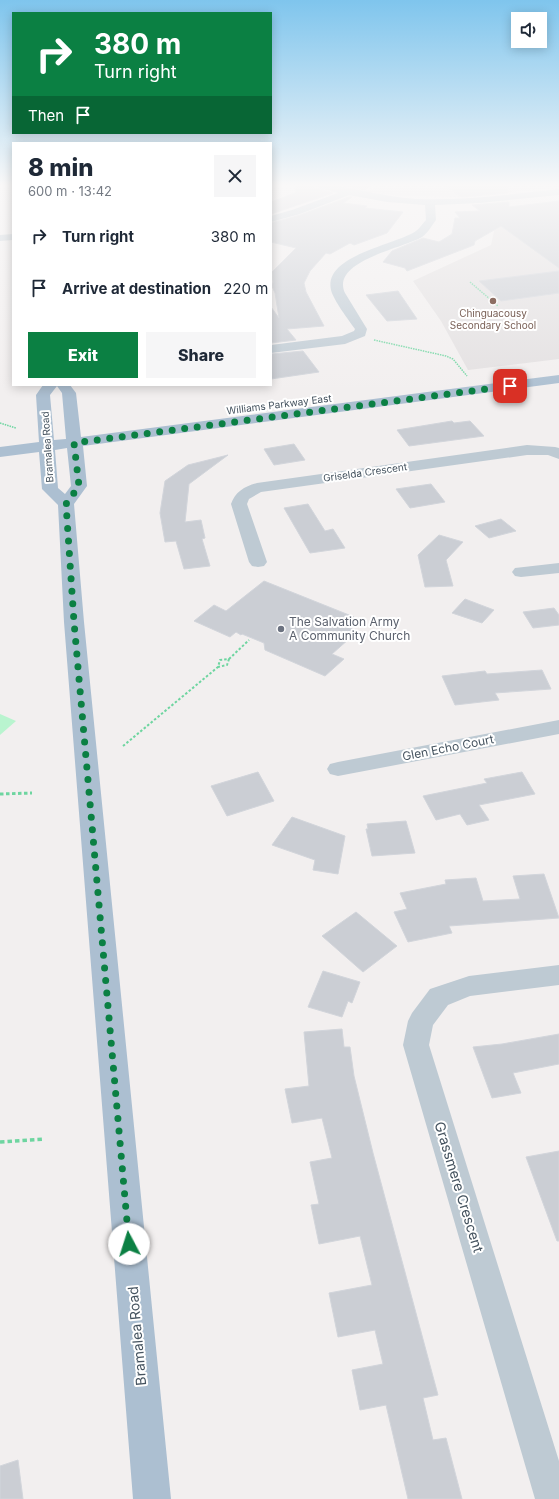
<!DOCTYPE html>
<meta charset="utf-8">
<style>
:root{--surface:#fff;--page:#f6f6f7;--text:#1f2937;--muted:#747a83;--accent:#0b8043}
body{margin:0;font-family:Inter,sans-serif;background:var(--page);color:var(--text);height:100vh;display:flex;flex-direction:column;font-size:15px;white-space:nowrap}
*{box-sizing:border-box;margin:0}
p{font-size:13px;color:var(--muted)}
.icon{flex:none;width:22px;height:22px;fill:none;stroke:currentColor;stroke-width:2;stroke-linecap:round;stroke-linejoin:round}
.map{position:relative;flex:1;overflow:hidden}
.panel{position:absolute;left:12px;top:142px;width:260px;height:244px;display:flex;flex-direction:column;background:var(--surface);border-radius:0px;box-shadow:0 2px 10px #0003}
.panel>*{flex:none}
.banner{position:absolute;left:12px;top:12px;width:260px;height:122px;border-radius:0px;box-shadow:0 2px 10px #0003;background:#0b8043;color:#fff;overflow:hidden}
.fabs{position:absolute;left:511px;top:12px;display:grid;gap:8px}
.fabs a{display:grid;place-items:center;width:36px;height:36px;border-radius:0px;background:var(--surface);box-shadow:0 2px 10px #0003;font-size:20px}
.pin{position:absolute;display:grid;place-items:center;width:34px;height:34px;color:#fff;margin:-17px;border-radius:8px;box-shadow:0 2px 6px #0006}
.me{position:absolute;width:44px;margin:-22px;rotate:355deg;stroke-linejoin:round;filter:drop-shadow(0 0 3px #0008)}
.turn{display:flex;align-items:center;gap:14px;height:84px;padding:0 16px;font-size:18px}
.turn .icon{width:52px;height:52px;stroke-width:2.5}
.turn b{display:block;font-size:28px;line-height:34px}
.then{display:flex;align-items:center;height:38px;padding:0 16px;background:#0003;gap:8px;font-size:15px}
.round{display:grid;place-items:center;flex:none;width:42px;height:42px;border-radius:0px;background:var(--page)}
.overview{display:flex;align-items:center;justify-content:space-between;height:68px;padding:0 16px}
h1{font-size:24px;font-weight:800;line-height:30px}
.cta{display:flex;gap:8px;margin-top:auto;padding:8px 16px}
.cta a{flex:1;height:46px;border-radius:0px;background:var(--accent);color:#fff;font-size:16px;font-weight:800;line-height:46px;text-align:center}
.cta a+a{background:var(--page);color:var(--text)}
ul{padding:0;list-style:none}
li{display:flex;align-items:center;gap:12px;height:52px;padding:0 16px}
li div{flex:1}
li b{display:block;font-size:15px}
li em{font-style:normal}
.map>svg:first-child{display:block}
.education{fill:#e3e0e1}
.green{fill:#b9f4cf}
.building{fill:#cbced4;stroke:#d2d5db}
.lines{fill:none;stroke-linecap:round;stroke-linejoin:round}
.path-far3{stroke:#6ed5a0;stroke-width:1.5;stroke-dasharray:1.5 1;stroke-linecap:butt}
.path-far2{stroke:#6ed5a0;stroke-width:2;stroke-dasharray:2.5 2;stroke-linecap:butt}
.path-far1{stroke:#6ed5a0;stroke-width:3;stroke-dasharray:3.5 2.5;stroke-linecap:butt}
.path{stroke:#6ed5a0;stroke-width:3.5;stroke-dasharray:4.5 3;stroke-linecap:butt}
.minor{fill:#becad3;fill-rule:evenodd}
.major{fill:#acbfd1;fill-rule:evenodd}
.route{stroke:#0b8043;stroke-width:7;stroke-dasharray:0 12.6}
.education-dot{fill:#8d6e63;stroke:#fff;stroke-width:1.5}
.worship-dot{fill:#6b7280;stroke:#fff;stroke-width:1.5}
.labels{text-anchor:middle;stroke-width:4;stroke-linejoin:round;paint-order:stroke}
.far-education-label{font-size:10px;fill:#785e54;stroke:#fff}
.far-street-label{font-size:10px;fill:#45535f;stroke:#fff}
.worship-label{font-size:12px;fill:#5b616d;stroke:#fff;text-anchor:start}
.street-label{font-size:12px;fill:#45535f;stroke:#fff}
.near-street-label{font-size:14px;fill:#45535f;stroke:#fff}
</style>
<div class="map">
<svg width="559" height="1499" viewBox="0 0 559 1499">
<rect width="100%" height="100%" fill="#f2efef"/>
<g class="education">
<polygon points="380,184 559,184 559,187 463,197 400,196 368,192"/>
<polygon points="559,215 559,359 468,370 441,321 413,281 491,245 496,222"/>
</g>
<polygon class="green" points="0,714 16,721 0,735"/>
<g class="building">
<polygon points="296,184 310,184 313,187 333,193 271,214 271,202 295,193"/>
<polygon points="336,184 374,184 365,190"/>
<polygon points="443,184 508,184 508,193 461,197"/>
<polygon points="349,197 352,197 343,203 367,206 365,208 403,212 387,233 354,245 350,243 330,254 326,253 310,271 304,283 306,292 324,326 287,329 296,340 271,343 271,307 279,318 275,293 272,286 273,282 272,272 296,248 271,242 271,223 300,215"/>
<polygon points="559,201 559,268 501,226 475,241 474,245 407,271 405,268 383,262 392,251 423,238 439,242 452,234 455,218 460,218 455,212 480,211 472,205 509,202 509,207"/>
<polygon points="559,271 559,293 501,301 479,281"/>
<polygon points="398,291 417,319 387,321 366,295"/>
<polygon points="303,351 319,372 271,379 271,354"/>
<polygon points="452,421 454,423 470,421 484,436 409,446 397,430"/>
<polygon points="294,444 305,460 274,465 264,449"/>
<polygon points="228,455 189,484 185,522 201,520 205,538 202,539 210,566 184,569 176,541 165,542 160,513 165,481 188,465"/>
<polygon points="431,484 445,502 410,508 396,489"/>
<polygon points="308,504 325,531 333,529 345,548 310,553 284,508"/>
<polygon points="501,519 516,531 489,538 475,526"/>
<polygon points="439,535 463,542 446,560 453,586 425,587 418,555"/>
<polygon points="264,581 354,617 344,626 358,631 332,654 344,659 325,676 265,650 264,643 242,634 241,635 236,632 230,637 194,621 214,605 226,611"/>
<polygon points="465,599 494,610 482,623 452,613"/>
<polygon points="554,608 559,615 559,625 533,628 523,612"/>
<polygon points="542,670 551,689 495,693 499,700 455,705 442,676 485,671 487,674"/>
<polygon points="258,772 274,801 227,816 211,786"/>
<polygon points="522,772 535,794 479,805 489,820 467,825 460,814 436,820 423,796 487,783 484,779"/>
<polygon points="292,817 345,836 338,874 313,870 315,860 272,845"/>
<polygon points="406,821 415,853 372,856 366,829 368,829 367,824"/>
<polygon points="544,874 559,918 449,926 452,933 408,942 394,912 407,909 400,893 446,884 445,880 476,878 483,901 520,899 513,876"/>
<polygon points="356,912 397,946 363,972 322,936"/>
<polygon points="323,971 360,982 352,1003 348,1001 342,1017 308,1007"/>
<polygon points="342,1029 344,1047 350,1047 354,1076 373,1153 438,1395 423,1398 433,1440 446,1438 462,1499 408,1499 386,1405 360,1410 352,1370 383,1364 375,1330 338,1337 329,1293 372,1285 360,1236 319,1244 311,1205 319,1204 310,1162 332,1158 322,1118 292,1123 285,1089 309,1086 304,1032"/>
<polygon points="559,1034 559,1064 513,1073 521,1093 492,1098 473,1047 502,1044"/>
<polygon points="559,1151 559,1241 557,1241 526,1157"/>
<polygon points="18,1460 23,1499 0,1499 0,1466"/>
</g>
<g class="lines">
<g class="path-far3">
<polyline points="470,282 498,306"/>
<polyline points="374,340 446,356 453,359 467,376"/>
<polyline points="0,423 16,428"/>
</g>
<g class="path-far2">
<polygon points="229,659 227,665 218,667 220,660"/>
<polyline points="229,659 249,640"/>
<polyline points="123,746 218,667"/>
</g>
<polyline class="path-far1" points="0,794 32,793"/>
<polyline class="path" points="0,1142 44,1139"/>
<g class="minor">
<path d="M311 184C346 184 381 197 416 199 464 201 512 194 559 189V195L479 203 435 205 436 220C432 225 428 233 422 237 404 248 330 261 345 293L367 329 365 336 345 344 271 353V345L342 336 354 331 355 329C348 319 334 301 331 290 323 255 396 245 416 231 420 228 423 223 426 220L425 205 387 202 349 195 300 214 271 222V216L292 210 338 193 313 186Z"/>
<polygon points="13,234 13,240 0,241 0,235"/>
<path d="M527 445 555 447 559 448V459L548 455H527L261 492 249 499 247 504 267 562 264 566 258 567 252 566 249 562 231 504C235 492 245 486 257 483Z"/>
<polygon points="559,563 559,573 521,577 515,576 512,572 515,568"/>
<polygon points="559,720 559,734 338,776 330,774 327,769 330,764 338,762"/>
<polygon points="559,965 559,985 470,996 448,1005 433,1025 429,1045 559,1461 559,1499 535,1499 403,1045 408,1021 412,1013 430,989 469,976"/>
</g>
<path class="major" d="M559 375V383L83 446 87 486 74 504 84 622 171 1499H133L64 622 58 505 42 489 39 452 0 457V447L39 442 36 395 43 385H70L76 393 81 437ZM57 386 62 393 66 439 54 440 50 395ZM67 448 71 486 65 494 58 488 55 450Z"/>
</g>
<linearGradient id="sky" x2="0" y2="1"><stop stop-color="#7fc5ed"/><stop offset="0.47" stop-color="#f9f8f8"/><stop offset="1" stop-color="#f9f8f8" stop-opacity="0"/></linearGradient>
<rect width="559" height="394" fill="url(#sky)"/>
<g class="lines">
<polyline class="route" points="129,1244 74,622 66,504 79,486 74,443 510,386"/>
</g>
<circle class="education-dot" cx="493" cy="301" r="4"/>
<circle class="worship-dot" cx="281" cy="629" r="4"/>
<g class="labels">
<g class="far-education-label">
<text x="493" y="317">Chinguacousy<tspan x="493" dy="12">Secondary School</tspan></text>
</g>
<g class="far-street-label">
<text transform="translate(279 404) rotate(-7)" y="4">Williams Parkway East</text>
<text transform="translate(47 447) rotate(-94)" y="4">Bramalea Road</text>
<text transform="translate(365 472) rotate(-8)" y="4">Griselda Crescent</text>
</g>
<g class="worship-label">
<text x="289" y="626">The Salvation Army<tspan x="289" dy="14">A Community Church</tspan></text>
</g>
<g class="street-label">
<text transform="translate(448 748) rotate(-11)" y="4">Glen Echo Court</text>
</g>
<g class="near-street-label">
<text transform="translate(459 1187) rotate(73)" y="5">Grassmere Crescent</text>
<text transform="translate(137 1336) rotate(-95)" y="5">Bramalea Road</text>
</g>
</g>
</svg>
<div class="fabs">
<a><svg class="icon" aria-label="sound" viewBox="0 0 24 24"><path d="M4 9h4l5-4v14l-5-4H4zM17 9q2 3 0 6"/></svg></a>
</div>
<div class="pin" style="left:510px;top:386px;background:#d93025"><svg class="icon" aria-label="arrive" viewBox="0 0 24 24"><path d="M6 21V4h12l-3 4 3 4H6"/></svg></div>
<svg class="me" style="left:129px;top:1244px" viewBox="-20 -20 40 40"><circle r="19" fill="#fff"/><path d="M0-13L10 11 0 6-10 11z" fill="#0b8043"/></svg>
<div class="banner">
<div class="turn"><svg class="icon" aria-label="right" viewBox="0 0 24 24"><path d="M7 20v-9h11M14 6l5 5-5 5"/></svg><div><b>380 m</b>Turn right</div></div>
<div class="then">Then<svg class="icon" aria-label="arrive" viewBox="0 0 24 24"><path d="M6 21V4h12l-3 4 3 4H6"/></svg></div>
</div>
<section class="panel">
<div class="overview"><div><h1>8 min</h1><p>600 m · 13:42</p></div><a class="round"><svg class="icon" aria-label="close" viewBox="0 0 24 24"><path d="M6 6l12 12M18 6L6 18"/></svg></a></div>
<ul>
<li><svg class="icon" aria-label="right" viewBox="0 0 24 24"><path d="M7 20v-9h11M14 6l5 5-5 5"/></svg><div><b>Turn right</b></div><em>380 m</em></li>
<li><svg class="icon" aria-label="arrive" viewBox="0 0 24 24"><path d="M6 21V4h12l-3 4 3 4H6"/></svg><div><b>Arrive at destination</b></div><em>220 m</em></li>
</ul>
<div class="cta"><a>Exit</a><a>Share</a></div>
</section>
</div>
